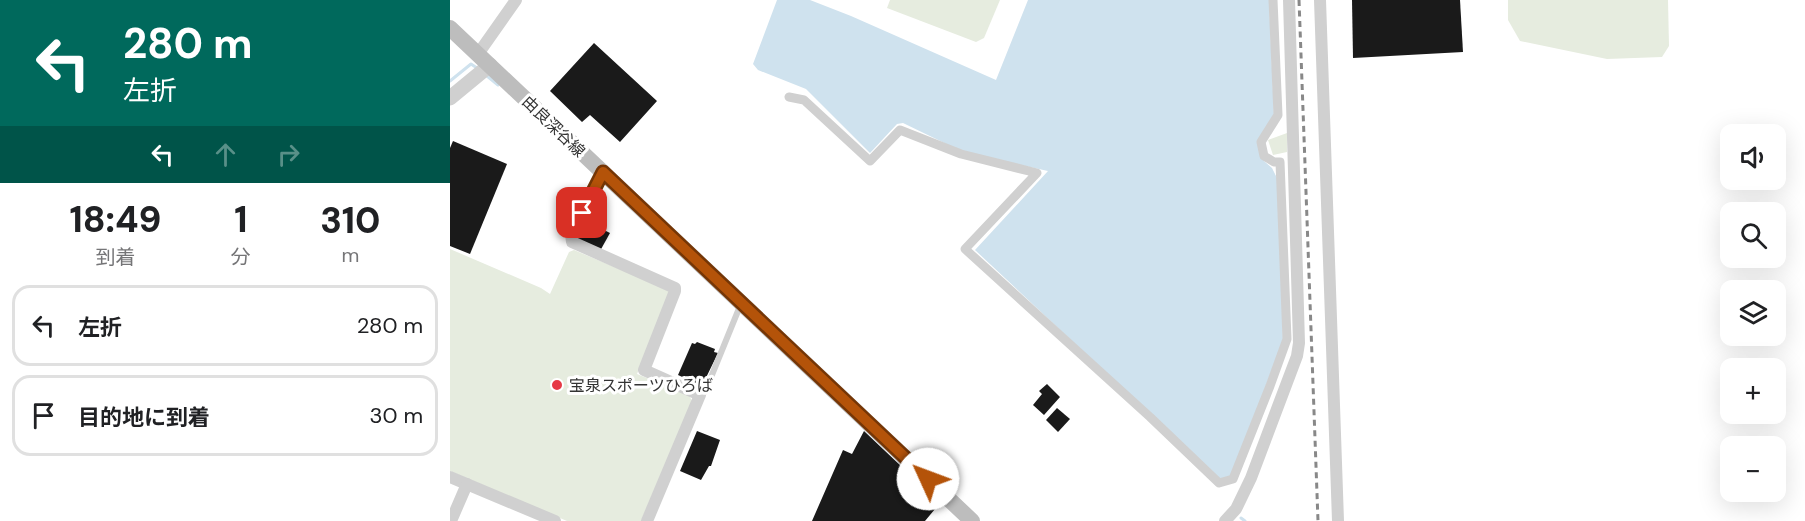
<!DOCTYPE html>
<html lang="ja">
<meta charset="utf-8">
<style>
:root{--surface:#fff;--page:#f2f2f2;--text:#202124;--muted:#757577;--line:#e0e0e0}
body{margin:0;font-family:"DM Sans","Noto Sans JP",sans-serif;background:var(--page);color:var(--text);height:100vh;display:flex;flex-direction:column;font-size:22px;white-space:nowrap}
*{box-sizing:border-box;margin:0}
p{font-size:20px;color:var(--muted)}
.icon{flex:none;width:33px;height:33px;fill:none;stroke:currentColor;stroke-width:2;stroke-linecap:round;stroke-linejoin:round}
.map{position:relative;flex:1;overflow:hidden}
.sheet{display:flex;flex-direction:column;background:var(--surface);width:450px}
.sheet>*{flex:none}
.hud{background:#00695c;color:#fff;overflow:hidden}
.buttons{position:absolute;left:1270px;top:124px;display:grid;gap:12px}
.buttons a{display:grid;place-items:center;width:66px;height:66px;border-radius:12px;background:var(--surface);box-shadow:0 6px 24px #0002;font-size:30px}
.pin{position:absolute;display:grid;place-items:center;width:51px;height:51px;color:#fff;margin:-26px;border-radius:12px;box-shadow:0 3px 9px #0006}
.me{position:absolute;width:66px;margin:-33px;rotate:313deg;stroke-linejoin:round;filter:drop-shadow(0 0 4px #0008)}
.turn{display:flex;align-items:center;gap:21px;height:126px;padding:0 24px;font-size:27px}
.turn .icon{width:78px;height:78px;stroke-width:2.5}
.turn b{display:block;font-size:42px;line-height:51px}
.lanes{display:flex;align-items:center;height:57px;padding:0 24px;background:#0003;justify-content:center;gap:30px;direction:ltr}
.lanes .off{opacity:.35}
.eta{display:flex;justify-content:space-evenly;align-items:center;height:102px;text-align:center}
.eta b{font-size:36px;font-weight:800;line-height:42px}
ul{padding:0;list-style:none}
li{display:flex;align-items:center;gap:18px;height:81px;margin:0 12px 9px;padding:0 12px;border:3px solid var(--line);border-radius:18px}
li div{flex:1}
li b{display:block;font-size:22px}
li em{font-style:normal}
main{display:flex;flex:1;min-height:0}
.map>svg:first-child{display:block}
.green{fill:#e6ecdf}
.water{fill:#cfe2ee}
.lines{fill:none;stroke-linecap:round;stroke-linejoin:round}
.stream{stroke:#cfe2ee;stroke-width:3}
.building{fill:#1a1a1a}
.service{stroke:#d0d0d0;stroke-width:6}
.pedestrian{stroke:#d0d0d0;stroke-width:9}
.minor{stroke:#d0d0d0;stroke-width:12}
.tertiary{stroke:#d0d0d0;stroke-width:15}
.secondary{stroke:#bdbdbd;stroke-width:16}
.rail{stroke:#888;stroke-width:3;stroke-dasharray:6 4.5;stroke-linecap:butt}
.route-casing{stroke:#753606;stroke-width:15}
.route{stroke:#b45309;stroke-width:10}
.poi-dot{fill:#e63946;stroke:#fff;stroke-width:2}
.labels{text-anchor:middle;stroke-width:6;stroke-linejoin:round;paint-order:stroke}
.street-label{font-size:16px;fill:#333;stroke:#fff}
.poi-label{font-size:16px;fill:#333;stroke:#fff;text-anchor:start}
</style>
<main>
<section class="sheet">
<div class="hud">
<div class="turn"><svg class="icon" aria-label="left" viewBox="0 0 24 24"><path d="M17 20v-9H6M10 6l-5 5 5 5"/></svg><div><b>280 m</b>左折</div></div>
<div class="lanes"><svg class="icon" aria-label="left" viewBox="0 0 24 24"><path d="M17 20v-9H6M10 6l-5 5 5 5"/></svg><svg class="icon off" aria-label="ahead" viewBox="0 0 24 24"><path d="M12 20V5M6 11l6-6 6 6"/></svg><svg class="icon off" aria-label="right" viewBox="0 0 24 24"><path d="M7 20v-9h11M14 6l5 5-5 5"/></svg></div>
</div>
<div class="eta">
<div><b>18:49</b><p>到着</p></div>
<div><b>1</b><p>分</p></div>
<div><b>310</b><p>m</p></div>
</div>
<ul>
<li><svg class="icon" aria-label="left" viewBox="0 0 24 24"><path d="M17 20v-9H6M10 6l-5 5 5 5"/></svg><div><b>左折</b></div><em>280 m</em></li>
<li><svg class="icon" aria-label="arrive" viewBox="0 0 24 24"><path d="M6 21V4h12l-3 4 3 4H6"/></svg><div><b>目的地に到着</b></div><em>30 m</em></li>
</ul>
</section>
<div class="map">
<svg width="1355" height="521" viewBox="0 0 1355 521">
<rect width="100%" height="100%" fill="#fff"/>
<g class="green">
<polygon points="440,0 550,0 534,38 526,42 437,8"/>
<polygon points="1058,0 1218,0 1219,46 1212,57 1157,59 1070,41 1058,20"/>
<polygon points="837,133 837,152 823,155 818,140"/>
<polygon points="0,249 91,288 100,294 119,252 124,250 219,290 220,295 187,374 239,395 242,401 191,521 117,521 0,471"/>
</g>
<polygon class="water" points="327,0 360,0 401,16 546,80 578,0 819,0 824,115 810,140 814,161 822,168 828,180 833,340 782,476 770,480 525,250 598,171 515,153 453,123 447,124 420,153 356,89 308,70 303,64"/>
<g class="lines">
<g class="stream">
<polyline points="37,76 48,85"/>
<polyline points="0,81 21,64 27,68"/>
<polyline points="791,518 795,521"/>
</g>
</g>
<g class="building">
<polygon points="902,0 1010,0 1013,52 903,58"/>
<polygon points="144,43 207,101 170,142 140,115 132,122 100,91"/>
<polygon points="3,141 57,164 20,254 0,246 0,148"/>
<polygon points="134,220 160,233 150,251 129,241 126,236"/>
<polygon points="247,342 265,349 264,352 268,353 252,386 228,375 242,343 245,344"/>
<polygon points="597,384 610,397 594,415 583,405 592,394 589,391"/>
<polygon points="607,408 620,419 608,432 596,420"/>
<polygon points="247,431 270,440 261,466 259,466 251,480 230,471"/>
<polygon points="414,431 490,503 475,521 362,521 393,450 402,454"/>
</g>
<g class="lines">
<polyline class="service" points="251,395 255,392 290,306"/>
<polyline class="pedestrian" points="339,97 354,100 420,161 450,130 511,154 587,173 515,249 700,417 769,483 783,479 820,386 837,339 830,162 824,162 814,156 811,142 828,115 823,0"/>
<g class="minor">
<polyline points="870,0 888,521"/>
<polyline points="28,54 66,0"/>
<polyline points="153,172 121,234 122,242 225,288 225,291 194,370 250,395 197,521"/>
<polyline points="0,477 105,521"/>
<polyline points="1,521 17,484"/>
<polyline points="775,521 786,509 801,478 847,356 849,343 839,0"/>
</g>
<polyline class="tertiary" points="0,98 40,65"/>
<polyline class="secondary" points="0,28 522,521"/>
<polyline class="rail" points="849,0 868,521"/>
</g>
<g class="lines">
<g class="route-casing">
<polyline id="route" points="132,213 153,172 478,479"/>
</g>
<use href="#route" class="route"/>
</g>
<circle class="poi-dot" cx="107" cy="385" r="6"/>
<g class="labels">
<g class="street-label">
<text transform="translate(104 126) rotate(44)" y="6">由良深谷線</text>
</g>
<g class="poi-label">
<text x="119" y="391">宝泉スポーツひろば</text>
</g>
</g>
</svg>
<div class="buttons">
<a><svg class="icon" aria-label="sound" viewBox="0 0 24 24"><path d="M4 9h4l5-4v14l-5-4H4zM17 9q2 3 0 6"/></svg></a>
<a><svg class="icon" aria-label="search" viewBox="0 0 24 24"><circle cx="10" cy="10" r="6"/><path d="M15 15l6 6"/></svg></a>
<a><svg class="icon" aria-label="layers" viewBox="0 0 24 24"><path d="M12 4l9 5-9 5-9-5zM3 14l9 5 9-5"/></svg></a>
<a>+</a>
<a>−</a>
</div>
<div class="pin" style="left:132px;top:213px;background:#d93025"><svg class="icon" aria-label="arrive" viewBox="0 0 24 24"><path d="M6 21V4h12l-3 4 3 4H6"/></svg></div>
<svg class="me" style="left:478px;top:479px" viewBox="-20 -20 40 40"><circle r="19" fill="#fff"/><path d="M0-13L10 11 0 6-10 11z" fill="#b45309"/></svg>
</div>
</main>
